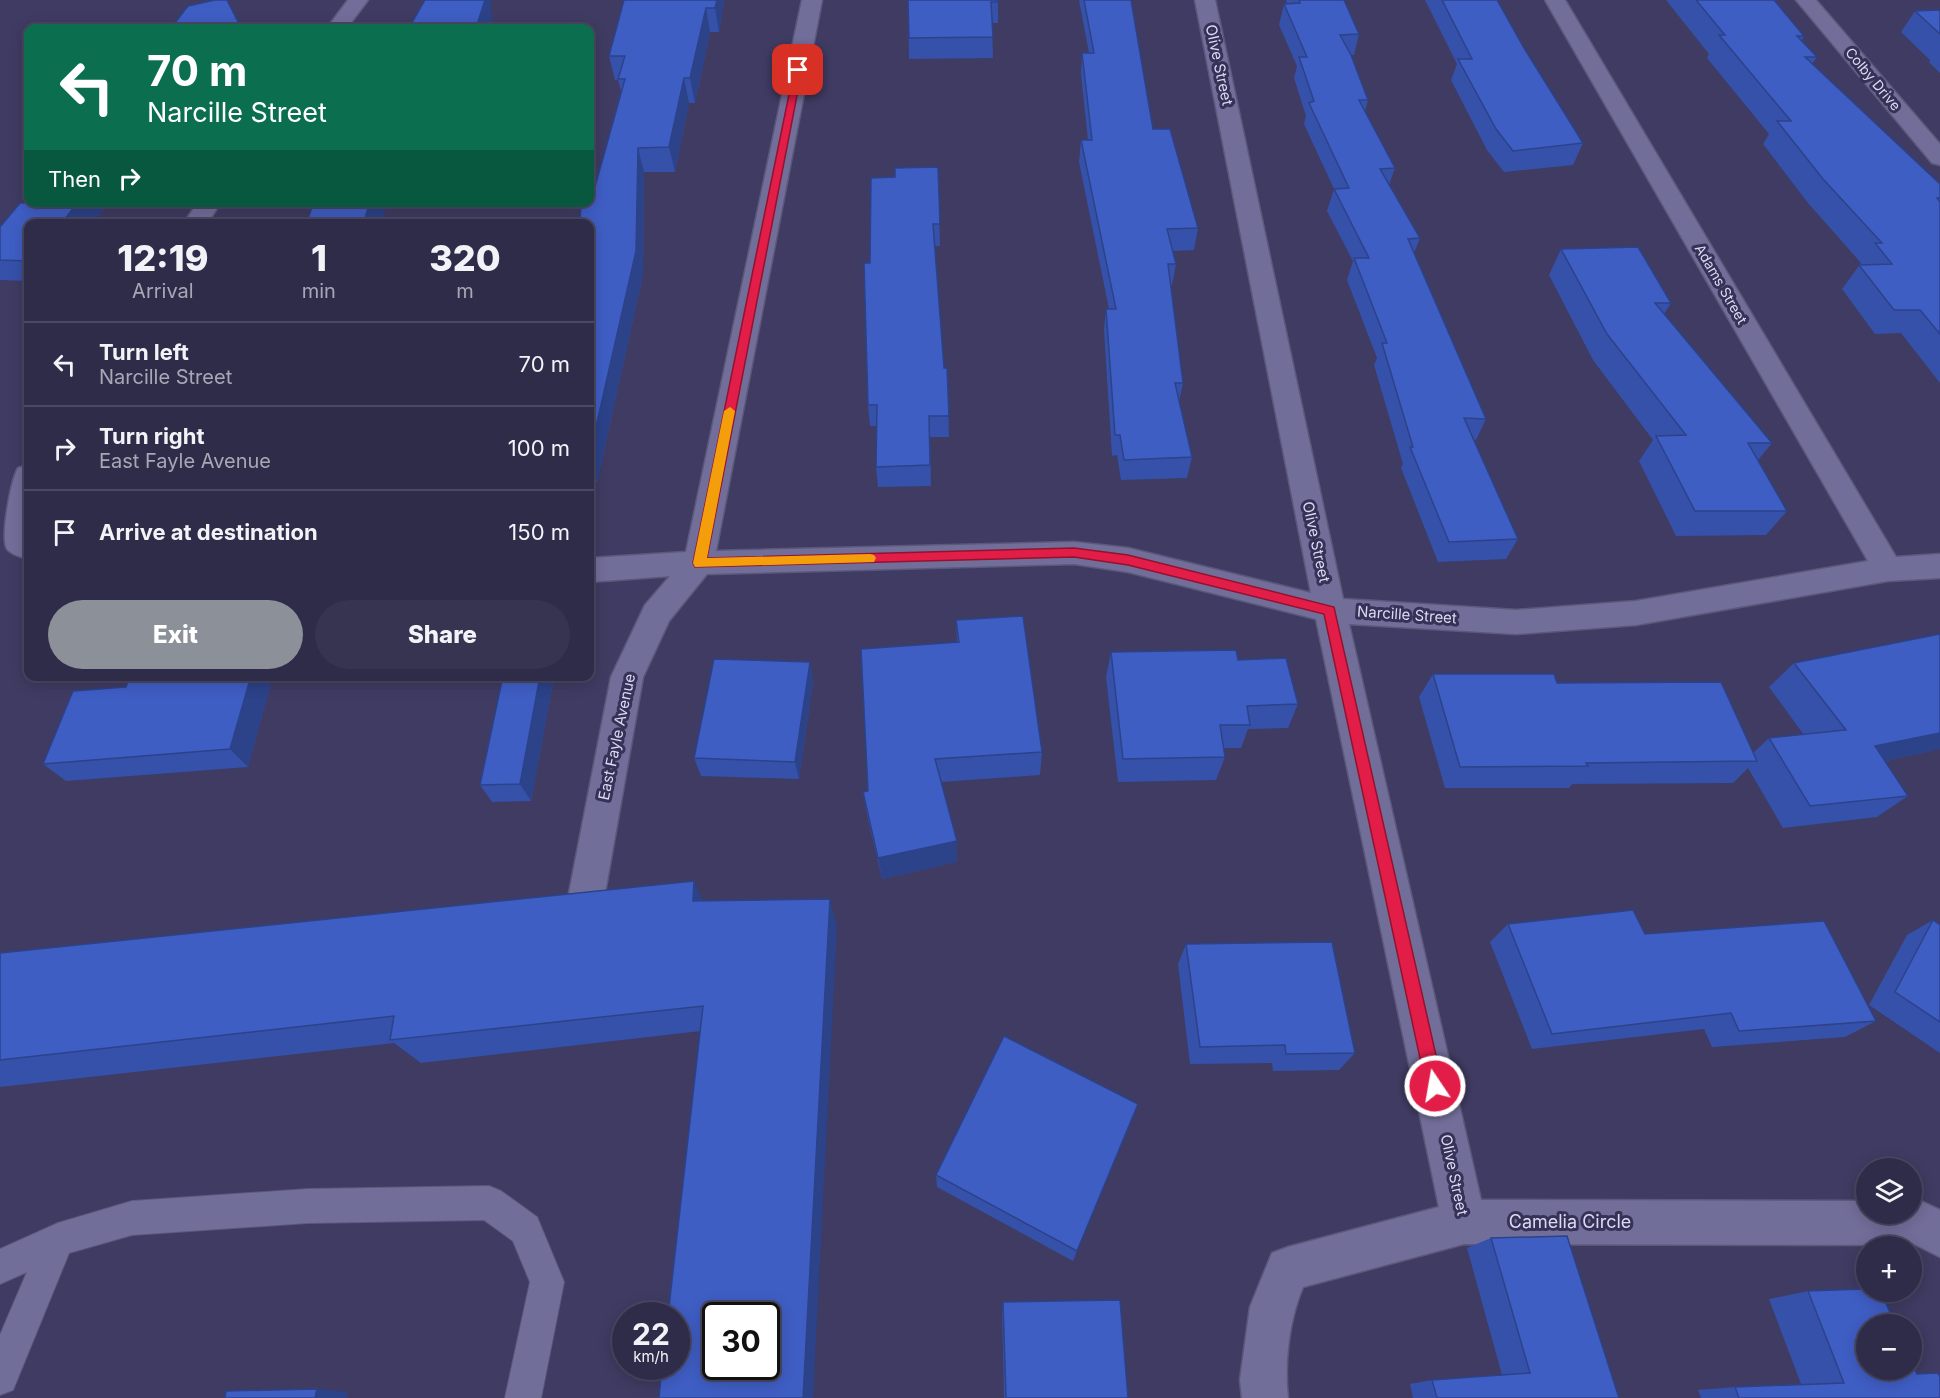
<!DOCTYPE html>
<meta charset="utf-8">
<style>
:root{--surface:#2f2c4a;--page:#373451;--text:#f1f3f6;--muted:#a7a7b5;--line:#4a4862;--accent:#8c9099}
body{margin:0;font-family:Inter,sans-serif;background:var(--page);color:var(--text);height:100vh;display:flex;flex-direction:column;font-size:22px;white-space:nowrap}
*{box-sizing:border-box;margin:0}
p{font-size:20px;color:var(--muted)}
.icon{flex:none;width:33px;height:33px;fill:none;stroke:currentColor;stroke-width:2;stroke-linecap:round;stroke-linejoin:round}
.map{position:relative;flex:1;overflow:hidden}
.drawer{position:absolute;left:24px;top:219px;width:570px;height:462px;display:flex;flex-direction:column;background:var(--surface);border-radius:12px;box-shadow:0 3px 15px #0003,0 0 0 2px var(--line)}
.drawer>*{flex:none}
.top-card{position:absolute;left:24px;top:24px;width:570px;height:183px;border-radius:12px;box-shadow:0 3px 15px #0003,0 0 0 2px var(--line);background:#0b6e4f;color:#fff;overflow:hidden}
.fabs{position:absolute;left:1856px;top:1158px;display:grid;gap:12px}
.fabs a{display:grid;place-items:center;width:66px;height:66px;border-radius:50%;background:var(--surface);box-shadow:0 3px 15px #0003,0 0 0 2px var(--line);font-size:30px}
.speed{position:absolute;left:612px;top:1302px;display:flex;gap:12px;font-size:30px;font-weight:700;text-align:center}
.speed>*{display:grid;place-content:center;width:78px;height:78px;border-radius:50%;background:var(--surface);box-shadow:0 3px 15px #0003,0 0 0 2px var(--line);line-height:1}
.speed small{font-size:15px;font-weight:400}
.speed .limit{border:3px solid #111;border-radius:9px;background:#fff;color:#111}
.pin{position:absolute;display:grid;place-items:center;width:51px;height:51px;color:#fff;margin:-26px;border-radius:12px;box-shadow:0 3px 9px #0006}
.me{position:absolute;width:66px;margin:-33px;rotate:348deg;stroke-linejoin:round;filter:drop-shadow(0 0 4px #0008)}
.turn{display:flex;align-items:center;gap:21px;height:126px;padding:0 24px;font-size:27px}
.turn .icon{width:78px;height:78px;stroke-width:2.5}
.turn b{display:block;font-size:42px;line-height:51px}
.then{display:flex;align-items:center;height:57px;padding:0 24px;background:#0003;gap:12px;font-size:22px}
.eta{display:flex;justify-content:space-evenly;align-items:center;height:102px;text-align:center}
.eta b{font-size:36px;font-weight:800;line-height:42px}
.cta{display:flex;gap:12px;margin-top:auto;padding:12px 24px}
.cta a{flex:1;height:69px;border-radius:36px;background:var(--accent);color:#fff;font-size:24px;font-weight:800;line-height:69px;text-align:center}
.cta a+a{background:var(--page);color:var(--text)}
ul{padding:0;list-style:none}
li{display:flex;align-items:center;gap:18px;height:84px;padding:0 24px;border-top:2px solid var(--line)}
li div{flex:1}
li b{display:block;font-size:22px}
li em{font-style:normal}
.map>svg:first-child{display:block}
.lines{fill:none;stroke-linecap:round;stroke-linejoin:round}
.service-casing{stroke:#5c587a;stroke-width:2}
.minor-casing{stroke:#5c587a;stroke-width:3}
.service{fill:#726e9a;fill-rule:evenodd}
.minor{fill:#726e9a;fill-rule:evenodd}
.wall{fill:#3651a9}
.shaded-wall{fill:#2c4289}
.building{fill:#3f5ec4;stroke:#2c4289;stroke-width:1.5;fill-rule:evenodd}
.route{fill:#e11d48;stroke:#92132f;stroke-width:1.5}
.slow{fill:#f59e0b}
.labels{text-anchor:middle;stroke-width:6;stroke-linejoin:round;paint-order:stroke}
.far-street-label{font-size:14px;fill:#dbdaf3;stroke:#353157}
.street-label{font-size:15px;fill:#dbdaf3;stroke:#353157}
.near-street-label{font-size:18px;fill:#dbdaf3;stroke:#353157}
</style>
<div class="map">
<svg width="1940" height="1398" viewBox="0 0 1940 1398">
<rect width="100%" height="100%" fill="#3f3b62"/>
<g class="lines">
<g class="service-casing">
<polygon id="service" points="489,1186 501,1191 537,1217 564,1282 541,1398 505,1398 530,1282 513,1241 484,1220 308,1223 132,1235 69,1253 13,1390 0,1395 0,1335 27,1272 0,1284 0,1249 58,1223 132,1201 308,1189"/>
</g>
<g class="minor-casing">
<g id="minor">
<polygon points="348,0 368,0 347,28 327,28"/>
<path d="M802 0H822L716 551 1074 542 1128 548 1311 593 1195 0H1215L1343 599 1516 610 1636 601 1868 561 1545 0H1565L1896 557 1940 554V578L1888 581 1636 625 1516 634 1349 624 1481 1200 1866 1201V1214H1911V1201H1921L1940 1210V1257L1916 1245 1464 1244 1303 1287C1289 1320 1284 1363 1288 1398H1242L1240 1380 1250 1307 1272 1253 1288 1247 1439 1207 1316 619 1128 572 1074 564 707 574 669 621 643 677 605 893 600 905 587 910 574 905 569 893 611 677 645 605 670 576 590 582V558L686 552Z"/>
<polygon points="1796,0 1816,0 1940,144 1940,165 1932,163"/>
<polygon points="198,202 221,202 207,224 183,224"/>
<path d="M28 465V559C21 557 12 555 7 549 0 538 11 480 18 468Z"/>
</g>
</g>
<use href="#service" class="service"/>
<use href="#minor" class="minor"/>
</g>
<g class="wall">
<polygon points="624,0 724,0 719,32 710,32 695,103 689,103 675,172 644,172 643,275 597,482 590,482 590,224 595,187 621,91 618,80 615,80 609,56"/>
<polygon points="908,0 998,0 998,23 992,23 993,58 909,59"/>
<polygon points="1079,0 1131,0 1153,129 1198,228 1194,250 1172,251 1176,264 1172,285 1171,285 1183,383 1179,401 1192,457 1187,478 1121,480 1117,455 1112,456 1104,330 1106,309 1109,309 1079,162 1081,140 1088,140 1081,74 1082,53 1089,53"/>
<polygon points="1286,0 1344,0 1359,34 1354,55 1351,55 1368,100 1365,111 1395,168 1389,185 1420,238 1414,253 1486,419 1476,440 1474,440 1518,539 1506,559 1438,562 1401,468 1403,464 1374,365 1377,358 1347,280 1353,261 1327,211 1334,189 1304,124 1306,116 1294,78 1297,66 1279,25 1284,4 1287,4"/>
<polygon points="1425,0 1497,0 1524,48 1583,143 1573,165 1504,172 1487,150 1451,80 1457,64"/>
<polygon points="1666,0 1774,0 1804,36 1802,40 1817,57 1812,64 1940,184 1940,383 1901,333 1875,334 1842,289 1861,263 1808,203 1763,144 1769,134 1707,58 1709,54"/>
<polygon points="1940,10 1940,73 1929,62 1930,60 1901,32 1915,11"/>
<polygon points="938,167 940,246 935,246 944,368 947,368 949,437 930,437 931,486 878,487 876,467 876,426 870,426 868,405 870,263"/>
<polygon points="109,202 92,224 28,224 28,281 0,280 0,227 39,203"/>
<polygon points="1561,249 1671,303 1664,314 1772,443 1758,460 1787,511 1766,535 1676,536 1639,461 1653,440 1593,360 1549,275"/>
<polygon points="956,620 1042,752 1040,775 941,782 957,862 882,879 867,815 863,792 868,791 957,642"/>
<polygon points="1940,634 1940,749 1885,761 1908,796 1877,817 1783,828 1748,768 1733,783 1572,784 1569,788 1445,788 1419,697 1433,674 1557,683 1753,753 1769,738 1804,735 1769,687 1794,663"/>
<polygon points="1111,652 1238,660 1298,704 1288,728 1248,729 1241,748 1223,748 1225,757 1216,780 1118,782 1106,677"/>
<polygon points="810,662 813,681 799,779 701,776 694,758"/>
<polygon points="273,676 248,767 66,781 43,764"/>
<polygon points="554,677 531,801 492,802 480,785"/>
<polygon points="703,901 837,927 701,1031 421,1063 394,1043 0,1087 0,953"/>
<polygon points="1933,920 1940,925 1940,1053 1869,1005 1907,935"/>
<polygon points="1508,924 1645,934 1876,1021 1845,1037 1712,1047 1704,1029 1532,1049 1490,942"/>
<polygon points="1186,944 1355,1053 1339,1070 1273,1071 1272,1063 1190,1064 1178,964"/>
<polygon points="936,1175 1077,1251 1073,1261 937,1187"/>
<polygon points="1491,1238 1619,1398 1413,1398 1410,1384 1432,1380 1502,1375 1467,1248"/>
<polygon points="1808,1291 1917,1374 1940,1398 1701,1398 1698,1390 1735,1387 1801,1384 1769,1299"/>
<polygon points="1003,1302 1128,1398 1004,1398 1002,1310"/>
</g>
<g class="shaded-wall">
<polygon points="481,0 491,0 492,4 490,9 493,17 489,28 476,28"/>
<polygon points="717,0 724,0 719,32 715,8"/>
<polygon points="706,8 710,32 695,103 690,78"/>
<polygon points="239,24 241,28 236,28"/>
<polygon points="684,78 689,103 675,172 669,147"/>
<polygon points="638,148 644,172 643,275 597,482 590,462 590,453"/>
<polygon points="78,202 109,202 92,224 61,224"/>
<polygon points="370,202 388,202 381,224 363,224"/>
<polygon points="810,662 813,681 799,779 795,762"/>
<polygon points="251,676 273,676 248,767 230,749"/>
<polygon points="540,676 553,676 554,677 531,801 520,784"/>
<polygon points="1940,733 1940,749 1846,769 1875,746"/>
<polygon points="957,841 957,862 882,879 878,858"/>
<polygon points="694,881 707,910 693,901"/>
<polygon points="830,899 837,927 813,1398 803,1398"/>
<polygon points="317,1389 348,1392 347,1398 315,1398"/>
</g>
<g class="building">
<polygon points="215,0 227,0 239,24 236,28 171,28 188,6"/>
<polygon points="425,0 485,0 476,28 409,28"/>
<polygon points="624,0 717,0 715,8 706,8 690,78 684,78 669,147 638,148 636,251 590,453 590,224 580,224 581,202 590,202 590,187 595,187 625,79 618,79 625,56 609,56"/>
<polygon points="908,0 998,0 998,2 991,2 993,37 909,38"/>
<polygon points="1084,0 1131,0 1153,129 1170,129 1198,228 1167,229 1176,264 1168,264 1183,383 1175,383 1192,457 1124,460 1120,435 1115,435 1106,309 1116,309 1081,140 1092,140 1082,53 1094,53"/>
<polygon points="1299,0 1344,0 1359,34 1340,35 1351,55 1368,100 1359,100 1395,168 1380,169 1420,238 1408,239 1486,419 1464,418 1518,539 1449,542 1410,447 1413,447 1382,343 1387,343 1354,258 1369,258 1334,189 1349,188 1309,103 1314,101 1299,57 1307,57 1284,4 1300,3"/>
<polygon points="1442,0 1497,0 1524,48 1583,143 1513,151 1496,129 1458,59 1472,59"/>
<polygon points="1696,0 1774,0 1804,36 1797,36 1817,57 1805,57 1940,184 1940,198 1937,198 1940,202 1940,334 1920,310 1894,310 1859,265 1892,264 1875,243 1882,243 1823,179 1777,121 1791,121 1719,35 1725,35"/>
<polygon points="1940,10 1940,34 1915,11"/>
<polygon points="938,167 940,224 933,224 944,368 947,368 949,416 929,416 930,465 876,467 877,405 868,405 864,263 870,263 871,178 895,177 895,168"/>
<polygon points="40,202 78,202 61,224 28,224 28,261 0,260 0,227 20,203 39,203"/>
<polygon points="314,202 370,202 363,224 306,224"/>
<polygon points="1638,247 1671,303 1655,303 1772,443 1748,443 1787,511 1695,511 1656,436 1686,435 1607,334 1561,249"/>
<polygon points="1023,616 1042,752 935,759 957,841 878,858 863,792 868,791 861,649 959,642 956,620"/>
<polygon points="1940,634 1940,733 1875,746 1908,796 1810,806 1769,738 1846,730 1794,663"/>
<polygon points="1236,650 1238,660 1286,658 1298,704 1247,706 1250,725 1220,725 1225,757 1123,759 1111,652"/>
<polygon points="714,659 810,662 795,762 694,758"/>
<polygon points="1433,674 1554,674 1557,683 1721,682 1757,761 1586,763 1588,766 1460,767"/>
<polygon points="130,676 251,676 230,749 43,764 73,691 126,687"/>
<polygon points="503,676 540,676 520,784 480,785"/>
<path d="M694 881 693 901 830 899 803 1398H659L662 1366H676V1316H668L703 1006 390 1040 394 1016 0 1060V953ZM716 1316H766V1366H716Z"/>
<polygon points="1633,910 1645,934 1824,921 1876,1021 1739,1031 1731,1013 1552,1034 1508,924"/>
<polygon points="1933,920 1940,925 1940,1022 1895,992"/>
<polygon points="1332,942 1355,1053 1286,1054 1285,1045 1200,1047 1186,944"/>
<polygon points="1004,1036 1138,1104 1077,1251 936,1175"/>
<polygon points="1567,1236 1619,1398 1437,1398 1432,1380 1530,1373 1491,1238"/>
<polygon points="1866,1289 1866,1292 1881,1292 1895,1324 1866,1324 1866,1370 1911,1370 1911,1361 1917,1374 1938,1373 1940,1377 1940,1398 1739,1398 1735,1387 1844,1383 1808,1291"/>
<polygon points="1120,1300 1128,1398 1006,1398 1003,1302"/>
<polygon points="317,1389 315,1398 225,1398 226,1391"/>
</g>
<polygon class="route" points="798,68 802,70 707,558 1074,548 1128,555 1334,607 1443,1086 1441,1092 1435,1095 1429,1092 1426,1086 1324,614 1128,565 1074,557 695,567 693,563 794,70"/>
<polygon class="slow" points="730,407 735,411 707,558 870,554 874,555 876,558 874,562 695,567 693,563 724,411"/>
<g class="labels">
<g class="far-street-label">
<text transform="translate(1873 79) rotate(50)" y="5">Colby Drive</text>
<text transform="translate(1721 284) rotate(60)" y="5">Adams Street</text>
</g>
<g class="street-label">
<text transform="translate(1219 65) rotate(78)" y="5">Olive Street</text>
<text transform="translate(1316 542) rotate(78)" y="5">Olive Street</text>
<text transform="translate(1407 615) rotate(4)" y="5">Narcille Street</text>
<text transform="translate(617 737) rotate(-78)" y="5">East Fayle Avenue</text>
<text transform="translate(1454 1175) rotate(78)" y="5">Olive Street</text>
</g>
<g class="near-street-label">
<text x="1570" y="1228">Camelia Circle</text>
</g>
</g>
</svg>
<div class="fabs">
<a><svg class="icon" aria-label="layers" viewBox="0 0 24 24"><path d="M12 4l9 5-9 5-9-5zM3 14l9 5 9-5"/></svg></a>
<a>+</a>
<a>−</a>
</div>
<div class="speed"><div>22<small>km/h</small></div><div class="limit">30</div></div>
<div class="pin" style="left:798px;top:70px;background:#d93025"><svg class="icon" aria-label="arrive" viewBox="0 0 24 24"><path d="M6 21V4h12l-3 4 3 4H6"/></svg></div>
<svg class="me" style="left:1435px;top:1086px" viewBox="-20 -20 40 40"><circle r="17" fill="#e11d48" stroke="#fff" stroke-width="3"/><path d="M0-11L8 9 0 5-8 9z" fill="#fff"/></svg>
<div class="top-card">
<div class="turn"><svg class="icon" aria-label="left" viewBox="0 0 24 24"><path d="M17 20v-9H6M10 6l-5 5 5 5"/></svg><div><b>70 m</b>Narcille Street</div></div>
<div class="then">Then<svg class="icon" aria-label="right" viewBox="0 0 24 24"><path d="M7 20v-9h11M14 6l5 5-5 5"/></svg></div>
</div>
<section class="drawer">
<div class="eta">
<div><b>12:19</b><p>Arrival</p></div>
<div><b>1</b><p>min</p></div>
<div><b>320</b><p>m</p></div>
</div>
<ul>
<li><svg class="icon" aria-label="left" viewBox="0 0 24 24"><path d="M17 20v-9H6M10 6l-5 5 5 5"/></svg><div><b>Turn left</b><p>Narcille Street</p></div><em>70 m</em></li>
<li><svg class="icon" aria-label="right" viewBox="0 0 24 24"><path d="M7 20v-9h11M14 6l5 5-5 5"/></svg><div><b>Turn right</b><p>East Fayle Avenue</p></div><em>100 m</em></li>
<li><svg class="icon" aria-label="arrive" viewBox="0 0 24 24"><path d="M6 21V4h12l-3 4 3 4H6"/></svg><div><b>Arrive at destination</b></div><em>150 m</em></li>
</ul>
<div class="cta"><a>Exit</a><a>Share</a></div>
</section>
</div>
